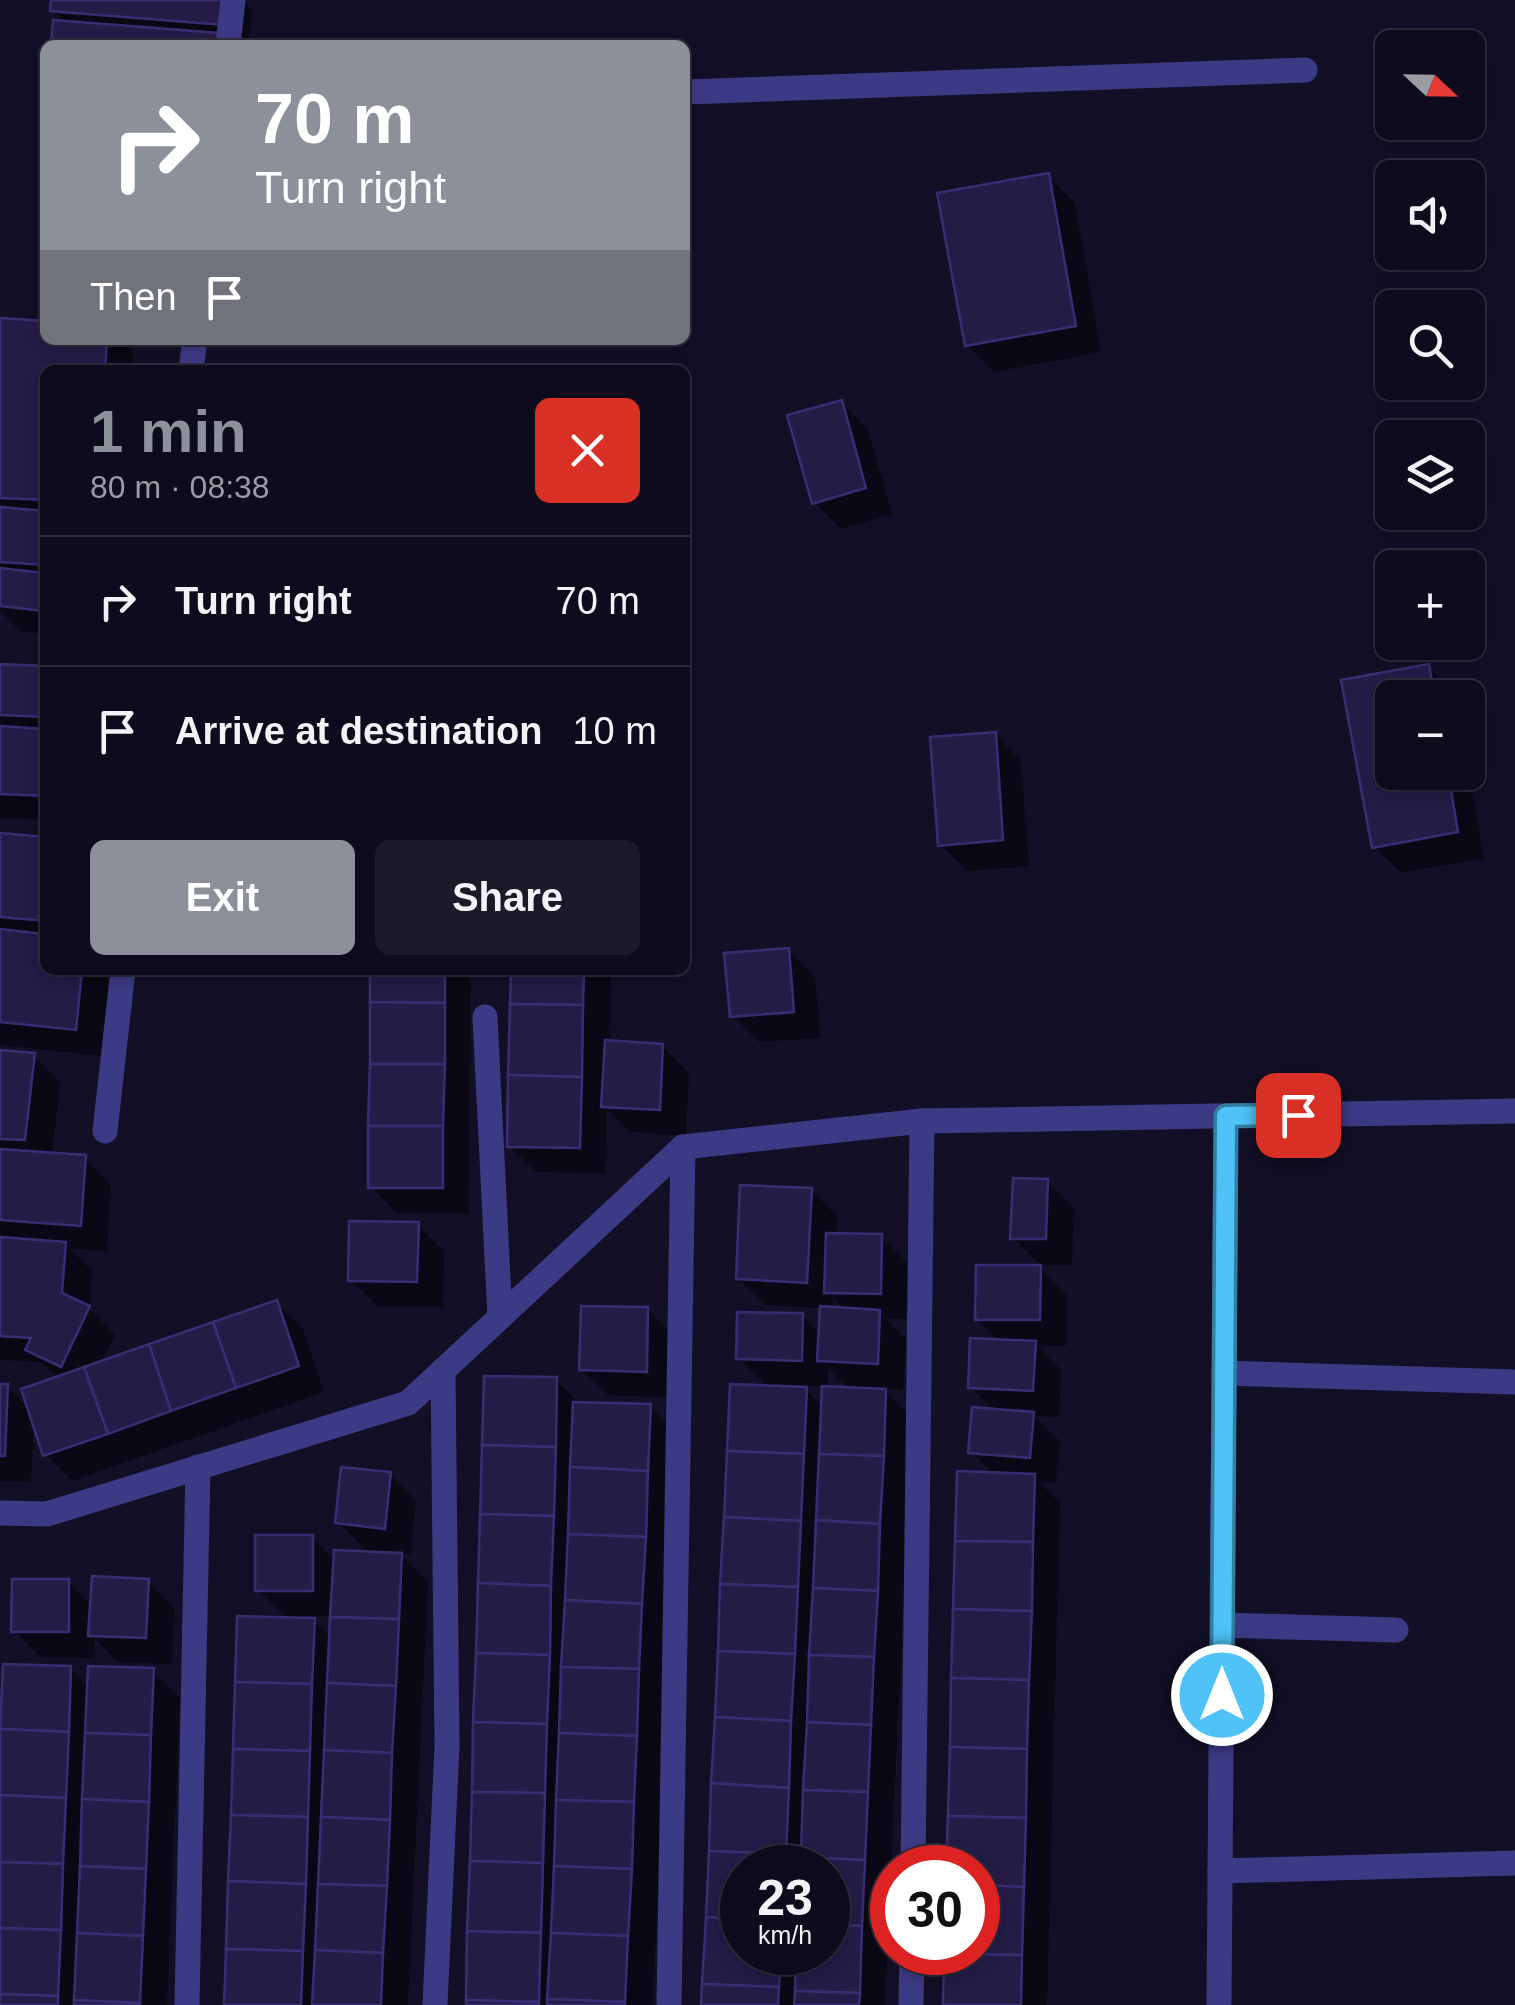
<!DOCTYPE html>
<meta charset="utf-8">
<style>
:root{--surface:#0e0b1c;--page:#1c1929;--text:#f1f3f6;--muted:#9b9ba3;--line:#2e2b3b;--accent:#8c9099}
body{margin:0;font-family:Arial,sans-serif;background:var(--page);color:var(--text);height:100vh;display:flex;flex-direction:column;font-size:38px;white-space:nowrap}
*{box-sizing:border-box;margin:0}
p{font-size:32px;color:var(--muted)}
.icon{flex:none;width:55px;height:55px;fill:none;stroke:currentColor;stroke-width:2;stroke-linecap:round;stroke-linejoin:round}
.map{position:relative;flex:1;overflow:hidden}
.side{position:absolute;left:40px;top:365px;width:650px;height:610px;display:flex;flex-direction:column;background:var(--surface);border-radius:15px;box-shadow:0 5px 15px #0003,0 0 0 2px var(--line)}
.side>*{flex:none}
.hud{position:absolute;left:40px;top:40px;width:650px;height:305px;border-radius:15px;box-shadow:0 5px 15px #0003,0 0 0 2px var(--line);background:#8c9099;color:#fff;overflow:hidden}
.needle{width:65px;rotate:112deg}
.controls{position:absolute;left:1375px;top:30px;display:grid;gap:20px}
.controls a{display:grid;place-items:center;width:110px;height:110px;border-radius:15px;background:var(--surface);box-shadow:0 5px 15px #0003,0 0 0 2px var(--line);font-size:50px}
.speed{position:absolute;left:720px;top:1845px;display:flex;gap:20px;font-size:50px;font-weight:700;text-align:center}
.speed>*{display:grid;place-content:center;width:130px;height:130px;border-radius:50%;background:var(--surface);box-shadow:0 5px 15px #0003,0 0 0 2px var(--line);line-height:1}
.speed small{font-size:25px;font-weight:400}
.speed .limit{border:15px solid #d22;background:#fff;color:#111}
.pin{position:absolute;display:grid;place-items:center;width:85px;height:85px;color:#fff;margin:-42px;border-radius:20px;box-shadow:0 5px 15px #0006}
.me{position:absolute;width:110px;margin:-55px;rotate:0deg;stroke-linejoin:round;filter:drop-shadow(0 0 8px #0008)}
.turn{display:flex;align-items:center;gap:35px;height:210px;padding:0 50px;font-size:45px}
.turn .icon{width:130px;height:130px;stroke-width:2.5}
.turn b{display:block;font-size:70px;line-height:85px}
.then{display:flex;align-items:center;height:95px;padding:0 50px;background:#0003;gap:20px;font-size:38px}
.round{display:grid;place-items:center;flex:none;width:105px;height:105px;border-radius:15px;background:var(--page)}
.overview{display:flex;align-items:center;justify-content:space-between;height:170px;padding:0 50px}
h1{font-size:60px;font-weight:700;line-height:75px;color:var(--accent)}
.primary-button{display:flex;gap:20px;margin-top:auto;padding:20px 50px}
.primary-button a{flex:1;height:115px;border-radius:15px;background:var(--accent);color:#fff;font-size:40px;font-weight:700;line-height:115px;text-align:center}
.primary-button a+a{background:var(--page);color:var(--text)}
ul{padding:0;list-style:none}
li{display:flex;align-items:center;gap:30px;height:130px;padding:0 50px;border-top:2px solid var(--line)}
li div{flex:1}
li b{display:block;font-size:38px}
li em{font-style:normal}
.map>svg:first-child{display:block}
.shadow{fill:#0007;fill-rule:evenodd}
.building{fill:#241b47;stroke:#3b2d73;stroke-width:2.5}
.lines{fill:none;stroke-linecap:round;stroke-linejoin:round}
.lane{stroke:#3d3a85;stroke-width:25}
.street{stroke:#3d3a85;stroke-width:25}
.route-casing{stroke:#337fa1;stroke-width:25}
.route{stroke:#4fc3f7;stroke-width:18}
</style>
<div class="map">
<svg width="1515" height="2005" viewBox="0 0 1515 2005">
<rect width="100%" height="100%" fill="#130f26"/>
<g class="shadow">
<polygon points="54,0 242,0 252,10 249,45 53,45 66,23 53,10"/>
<polygon points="1048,176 1075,203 1101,352 994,372 967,345"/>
<polygon points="0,321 45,324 45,340 119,340 134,354 133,370 45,370 45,634 20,631 0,611 0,571 5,571 0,566"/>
<polygon points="842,403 868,429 892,514 841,529 814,502"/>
<polygon points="1428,666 1455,698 1392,698 1392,772 1468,772 1468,767 1484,858 1401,873 1374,847 1344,682"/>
<polygon points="0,667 45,669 45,820 0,818"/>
<polygon points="995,734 1021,761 1029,866 968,871 941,845"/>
<polygon points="0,836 45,839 45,970 111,970 101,1056 0,1045"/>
<polygon points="788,950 815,977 820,1038 759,1042 732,1015"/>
<polygon points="373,970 471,970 469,1214 397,1213 371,1187"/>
<polygon points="513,970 611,970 609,1043 662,1046 689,1073 686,1136 630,1132 607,1110 606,1174 536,1172 509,1146"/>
<polygon points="0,1052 33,1055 60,1082 52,1156 84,1158 111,1185 107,1251 70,1249 92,1271 89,1308 115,1335 101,1364 276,1303 303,1329 324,1392 72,1481 45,1454 34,1421 31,1482 0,1481 0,1387 7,1387 30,1410 58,1379 41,1362 0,1360"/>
<polygon points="1047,1182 1074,1208 1072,1265 1040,1265 1013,1238"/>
<path d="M811 1190 838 1217 837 1235 881 1237 908 1263 906 1319H886L906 1339 903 1390 883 1389 912 1418 885 2005H704L768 1388 739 1358 802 1316 821 1335 822 1308 765 1305 738 1278ZM833 1298 845 1310 833 1309ZM828 1368 849 1390 828 1389ZM802 1386H824L823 1407ZM742 1868H828V1952H742Z"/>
<polygon points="418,1225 444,1251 443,1307 377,1306 351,1280"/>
<polygon points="1040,1268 1067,1295 1066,1346 1037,1346 1061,1370 1059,1417 1034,1416 1060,1441 1056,1483 1039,1482 1060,1503 1047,2005 945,2005 947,1952 978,1952 994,1475 971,1452 994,1411 970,1387 1001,1342 977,1319"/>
<polygon points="647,1309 674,1336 672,1398 608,1395 581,1369"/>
<polygon points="556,1380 581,1404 650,1407 677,1433 653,2005 468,2005"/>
<path d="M390 1474 416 1501 411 1554 399 1553 428 1582 408 2005H227L288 1620 258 1590 312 1537 336 1561 369 1554 338 1522ZM333 1616 332 1639 310 1617Z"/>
<polygon points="68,1582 93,1606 148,1582 175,1609 172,1664 118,1662 95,1638 94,1658 40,1657 14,1631"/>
<polygon points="70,1668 89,1688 153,1671 180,1698 167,2005 0,2005 0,1808"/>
</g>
<g class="building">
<polygon points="51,0 225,0 223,25 50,11"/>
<polygon points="53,20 219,33 218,45 51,45"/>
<polygon points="1049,173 1076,326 965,346 937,193"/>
<polygon points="0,318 45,321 45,340 107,340 105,370 45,370 45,500 0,498"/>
<polygon points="842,400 866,488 812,504 787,415"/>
<polygon points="0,507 45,511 45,565 0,562"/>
<polygon points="0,568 45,573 45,611 0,606"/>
<polygon points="0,664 45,666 45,717 0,715"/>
<polygon points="1429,664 1435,698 1392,698 1392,772 1448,772 1458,832 1372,848 1341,680"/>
<polygon points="0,726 45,729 45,796 0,794"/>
<polygon points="996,732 1003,840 938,846 930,737"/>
<polygon points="0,833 45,837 45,921 0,917"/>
<polygon points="0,929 45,934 45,970 82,970 76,1030 0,1022"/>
<polygon points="789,948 794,1012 730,1017 724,953"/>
<polygon points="370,970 445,970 445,1003 370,1002"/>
<polygon points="511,970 584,970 583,1005 510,1004"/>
<polygon points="370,1002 445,1003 445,1064 370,1064"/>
<polygon points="510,1004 583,1005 582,1077 508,1075"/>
<polygon points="605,1040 663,1044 660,1110 601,1107"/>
<polygon points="0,1050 35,1053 25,1140 0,1139"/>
<polygon points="370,1064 445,1064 443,1126 368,1126"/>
<polygon points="508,1075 582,1077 580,1148 507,1147"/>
<rect x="368" y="1126" width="75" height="62"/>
<polygon points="0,1149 86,1155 81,1226 0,1220"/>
<polygon points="1013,1178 1048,1179 1046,1239 1010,1239"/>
<polygon points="740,1185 812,1188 807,1283 736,1279"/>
<polygon points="349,1221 419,1222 417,1282 348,1281"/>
<polygon points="826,1233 882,1234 881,1294 824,1293"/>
<polygon points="0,1237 66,1242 62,1293 90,1306 61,1367 25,1350 31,1338 0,1336"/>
<polygon points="976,1265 1041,1265 1040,1320 975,1320"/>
<polygon points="277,1300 299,1366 236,1388 213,1322"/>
<polygon points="581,1306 648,1307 647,1372 579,1370"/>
<polygon points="820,1306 880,1310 878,1364 817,1361"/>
<polygon points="737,1312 803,1313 802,1361 736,1359"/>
<polygon points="213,1322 236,1388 171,1411 149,1344"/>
<polygon points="970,1338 1036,1341 1033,1391 968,1388"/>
<polygon points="149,1344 171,1411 108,1434 84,1367"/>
<polygon points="84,1367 108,1434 43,1456 21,1389"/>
<polygon points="484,1376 557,1377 556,1447 482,1445"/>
<polygon points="0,1384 8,1384 5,1456 0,1456"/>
<polygon points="730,1384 807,1387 804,1454 727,1451"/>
<polygon points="822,1386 886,1389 884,1456 819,1454"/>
<polygon points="573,1402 651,1404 648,1471 570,1467"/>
<polygon points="972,1407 1034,1412 1030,1458 968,1453"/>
<polygon points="482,1445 556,1447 554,1516 480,1514"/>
<polygon points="727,1451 804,1454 801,1521 724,1517"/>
<polygon points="819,1454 884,1456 880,1524 816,1520"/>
<polygon points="341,1467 391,1472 385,1529 335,1523"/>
<polygon points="570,1467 648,1471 646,1537 568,1534"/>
<polygon points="957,1471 1035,1474 1033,1542 955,1541"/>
<polygon points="480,1514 554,1516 551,1586 478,1583"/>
<polygon points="724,1517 801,1521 798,1587 720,1584"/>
<polygon points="816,1520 880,1524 878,1591 813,1588"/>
<polygon points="568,1534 646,1537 642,1604 565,1600"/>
<rect x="255" y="1535" width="58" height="56"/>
<polygon points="955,1541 1033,1542 1032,1611 953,1609"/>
<polygon points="334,1550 402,1553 399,1619 330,1617"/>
<polygon points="92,1576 149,1579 146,1638 88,1636"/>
<polygon points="12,1579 69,1579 69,1632 11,1632"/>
<polygon points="478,1583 551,1586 550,1655 476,1653"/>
<polygon points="720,1584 798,1587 795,1654 718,1651"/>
<polygon points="813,1588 878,1591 874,1657 809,1655"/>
<polygon points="565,1600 642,1604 639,1669 561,1667"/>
<polygon points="953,1609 1032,1611 1029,1680 951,1678"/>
<polygon points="237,1616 315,1618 312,1684 235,1682"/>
<polygon points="330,1617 399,1619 396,1686 327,1683"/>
<polygon points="718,1651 795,1654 791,1721 715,1717"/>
<polygon points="476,1653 550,1655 547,1724 473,1722"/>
<polygon points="809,1655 874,1657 871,1725 807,1722"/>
<polygon points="3,1664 71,1666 69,1732 0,1729"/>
<polygon points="88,1666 154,1668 151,1735 85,1733"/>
<polygon points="561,1667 639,1669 637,1736 559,1733"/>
<polygon points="951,1678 1029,1680 1027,1749 950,1747"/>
<polygon points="235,1682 312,1684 310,1751 233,1749"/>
<polygon points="327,1683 396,1686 392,1753 324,1750"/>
<polygon points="715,1717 791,1721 789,1788 711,1783"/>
<polygon points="473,1722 547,1724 545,1793 472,1792"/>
<polygon points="807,1722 871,1725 868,1792 803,1790"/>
<polygon points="0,1729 69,1732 66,1798 0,1795"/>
<polygon points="85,1733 151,1735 149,1802 82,1799"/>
<polygon points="559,1733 637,1736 634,1802 556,1800"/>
<polygon points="950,1747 1027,1749 1026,1818 948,1816"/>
<polygon points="233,1749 310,1751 308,1817 231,1815"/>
<polygon points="324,1750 392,1753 390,1820 321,1817"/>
<polygon points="711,1783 789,1788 786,1854 709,1851"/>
<polygon points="803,1790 868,1792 865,1860 801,1857"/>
<polygon points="472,1792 545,1793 543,1863 470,1861"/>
<polygon points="0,1795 66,1798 63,1864 0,1862"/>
<polygon points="82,1799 149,1802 146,1869 80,1866"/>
<polygon points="556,1800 634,1802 632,1869 554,1866"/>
<polygon points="231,1815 308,1817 306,1884 228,1881"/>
<polygon points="948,1816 1026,1818 1024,1887 978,1885 978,1868 946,1868"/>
<polygon points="321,1817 390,1820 387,1886 318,1884"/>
<polygon points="709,1851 786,1854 785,1868 742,1868 742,1919 706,1917"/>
<polygon points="801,1857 865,1860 862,1926 828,1925 828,1868 800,1868"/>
<polygon points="470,1861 543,1863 541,1933 467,1931"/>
<polygon points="0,1862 63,1864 61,1930 0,1928"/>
<polygon points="80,1866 146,1869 143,1936 77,1933"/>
<polygon points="554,1866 632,1869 628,1936 551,1933"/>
<polygon points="228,1881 306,1884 303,1951 226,1949"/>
<polygon points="318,1884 387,1886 383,1953 315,1950"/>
<polygon points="978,1885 1024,1887 1022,1955 944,1954 978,1952"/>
<polygon points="706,1917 742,1919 742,1952 781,1952 779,1987 702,1984"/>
<polygon points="828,1925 862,1926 860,1993 795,1991 796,1952 828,1952"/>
<polygon points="0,1928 61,1930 58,1996 0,1994"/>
<polygon points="467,1931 541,1933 539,2002 466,2000"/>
<polygon points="77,1933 143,1936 140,2003 74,2000"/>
<polygon points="551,1933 628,1936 625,2002 547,1999"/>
<polygon points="226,1949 303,1951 301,2005 224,2005"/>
<polygon points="315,1950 383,1953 381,2005 312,2005"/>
<polygon points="944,1954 1022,1955 1021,2005 943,2005"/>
<polygon points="702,1984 779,1987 778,2005 701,2005"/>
<polygon points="795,1991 860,1993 859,2005 794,2005"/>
<polygon points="0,1994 58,1996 58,2005 0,2005"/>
<polygon points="547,1999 625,2002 625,2005 547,2005"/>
<polygon points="74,2000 140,2003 140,2005 74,2005"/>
<polygon points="466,2000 539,2002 539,2005 466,2005"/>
</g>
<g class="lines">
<polyline class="lane" points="1222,1625 1396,1630"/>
<g class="street">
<polyline points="228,45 233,0"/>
<polyline points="685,92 1305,70"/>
<polyline points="191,370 195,340"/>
<polyline points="485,1017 500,1317"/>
<polyline points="105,1131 123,970"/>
<polyline points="1224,1373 1515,1382"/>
<polyline points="0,1513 47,1514 408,1403 683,1147 922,1121 1515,1111"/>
<polyline points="913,1868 922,1121"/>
<polyline points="1220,1871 1515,1863"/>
<polyline points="187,2005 198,1467"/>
<polyline points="435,2005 447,1745 443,1370"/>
<polyline points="669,2005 683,1147"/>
<polyline points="911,2005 912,1952"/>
<polyline points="1219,2005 1226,1116"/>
</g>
</g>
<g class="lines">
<g class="route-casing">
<polyline id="route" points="1222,1695 1226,1116 1298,1115"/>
</g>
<use href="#route" class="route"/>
</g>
</svg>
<div class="controls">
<a><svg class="needle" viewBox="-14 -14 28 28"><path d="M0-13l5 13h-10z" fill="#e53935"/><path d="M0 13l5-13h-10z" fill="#9b9ba3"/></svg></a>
<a><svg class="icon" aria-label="sound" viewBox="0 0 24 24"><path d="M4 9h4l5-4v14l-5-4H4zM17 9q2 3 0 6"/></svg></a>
<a><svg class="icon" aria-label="search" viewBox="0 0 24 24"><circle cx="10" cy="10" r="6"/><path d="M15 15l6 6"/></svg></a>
<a><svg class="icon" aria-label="layers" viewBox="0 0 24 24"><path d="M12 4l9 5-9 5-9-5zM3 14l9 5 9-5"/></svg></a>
<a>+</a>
<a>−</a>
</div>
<div class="speed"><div>23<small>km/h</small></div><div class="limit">30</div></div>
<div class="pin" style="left:1298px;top:1115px;background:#d93025"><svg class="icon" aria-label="arrive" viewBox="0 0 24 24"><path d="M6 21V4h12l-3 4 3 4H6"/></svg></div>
<svg class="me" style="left:1222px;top:1695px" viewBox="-20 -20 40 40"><circle r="17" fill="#4fc3f7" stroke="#fff" stroke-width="3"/><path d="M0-11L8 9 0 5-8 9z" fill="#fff"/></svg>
<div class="hud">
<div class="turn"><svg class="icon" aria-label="right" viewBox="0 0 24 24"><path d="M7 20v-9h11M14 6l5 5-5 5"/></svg><div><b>70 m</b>Turn right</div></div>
<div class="then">Then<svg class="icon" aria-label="arrive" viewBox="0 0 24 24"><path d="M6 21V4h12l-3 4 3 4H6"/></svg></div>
</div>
<section class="side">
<div class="overview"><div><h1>1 min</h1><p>80 m · 08:38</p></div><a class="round" style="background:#d93025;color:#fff"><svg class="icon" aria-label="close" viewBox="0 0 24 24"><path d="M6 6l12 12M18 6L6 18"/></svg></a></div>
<ul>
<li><svg class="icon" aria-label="right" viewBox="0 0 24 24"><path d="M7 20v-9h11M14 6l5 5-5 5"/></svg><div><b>Turn right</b></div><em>70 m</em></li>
<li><svg class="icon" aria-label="arrive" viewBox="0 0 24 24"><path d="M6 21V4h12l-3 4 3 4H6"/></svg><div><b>Arrive at destination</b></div><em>10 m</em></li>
</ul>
<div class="primary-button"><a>Exit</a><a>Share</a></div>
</section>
</div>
